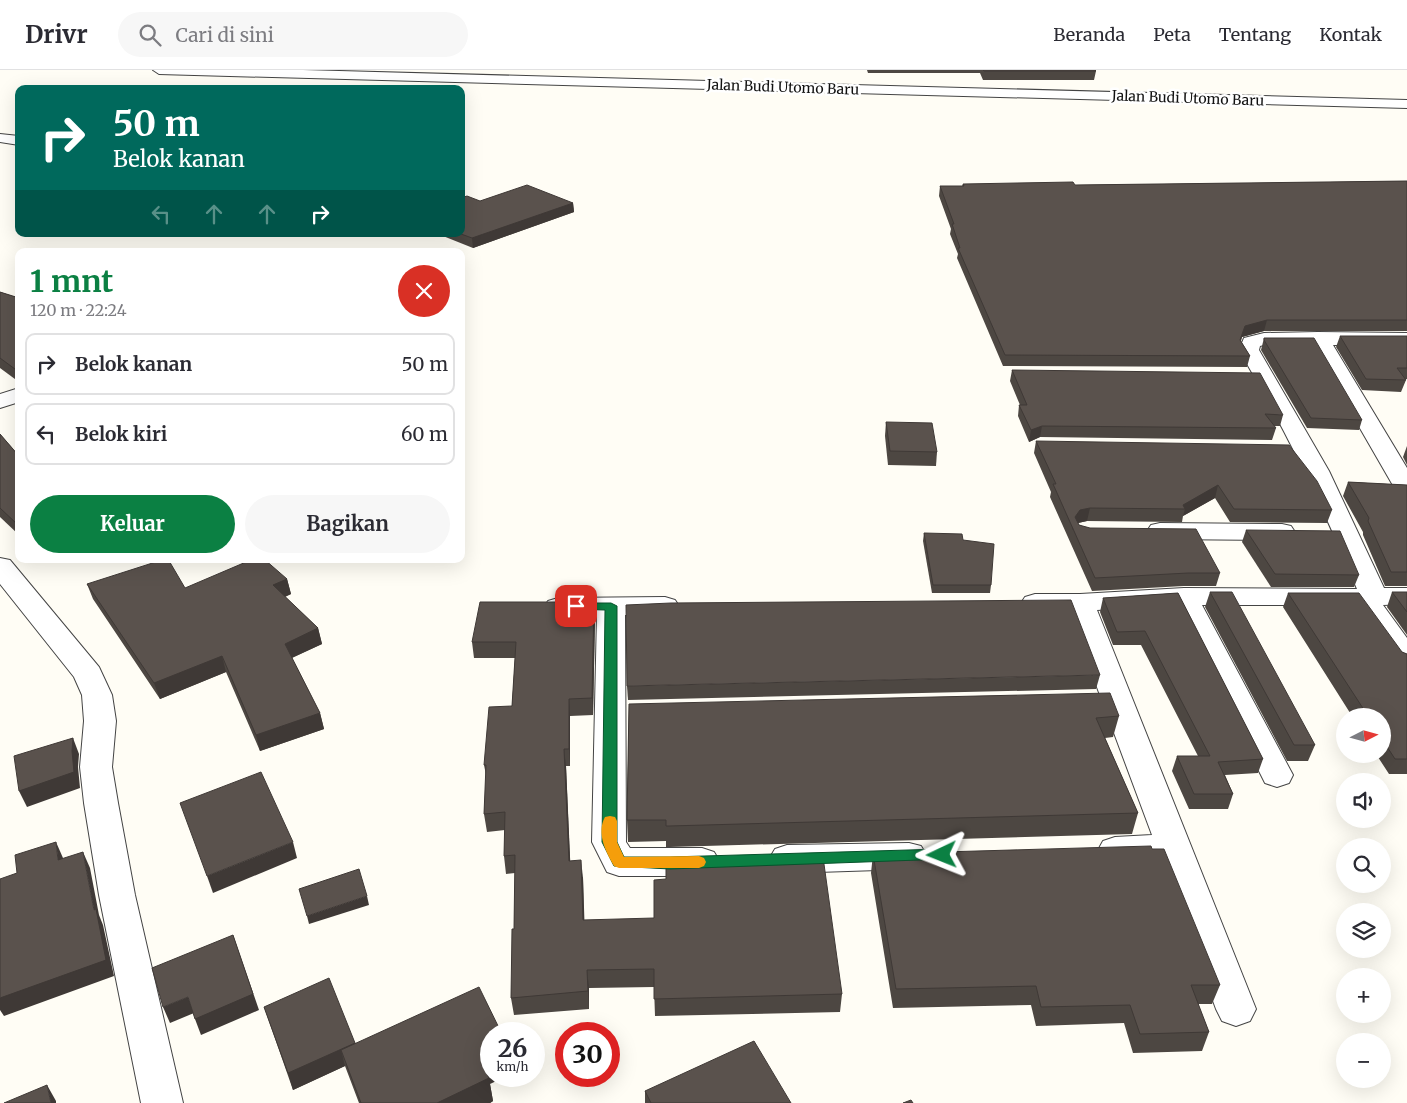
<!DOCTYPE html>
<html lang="id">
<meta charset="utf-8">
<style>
:root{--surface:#fff;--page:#f7f7f7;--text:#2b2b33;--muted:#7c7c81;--line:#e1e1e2;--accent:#0b8043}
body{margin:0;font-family:Merriweather,serif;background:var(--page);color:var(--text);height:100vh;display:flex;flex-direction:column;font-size:19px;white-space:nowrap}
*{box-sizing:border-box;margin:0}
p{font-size:16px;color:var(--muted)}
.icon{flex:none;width:28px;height:28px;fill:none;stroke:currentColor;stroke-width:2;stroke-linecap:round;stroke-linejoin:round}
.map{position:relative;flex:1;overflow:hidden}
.panel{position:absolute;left:15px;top:178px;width:450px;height:315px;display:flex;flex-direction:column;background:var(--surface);border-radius:10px;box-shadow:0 5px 20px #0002}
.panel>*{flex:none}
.top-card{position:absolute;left:15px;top:15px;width:450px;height:152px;border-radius:10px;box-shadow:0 5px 20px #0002;background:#00695c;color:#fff;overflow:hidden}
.needle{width:32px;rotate:84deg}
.fabs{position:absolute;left:1336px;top:638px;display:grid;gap:10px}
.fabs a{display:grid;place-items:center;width:55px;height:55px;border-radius:50%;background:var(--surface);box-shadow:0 5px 20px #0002;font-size:25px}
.speed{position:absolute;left:480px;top:952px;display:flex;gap:10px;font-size:25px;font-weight:700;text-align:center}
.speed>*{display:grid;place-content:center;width:65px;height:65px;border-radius:50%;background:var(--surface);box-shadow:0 5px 20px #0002;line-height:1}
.speed small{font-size:12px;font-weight:400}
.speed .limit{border:8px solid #d22;background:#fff;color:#111}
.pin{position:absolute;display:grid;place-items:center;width:42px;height:42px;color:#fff;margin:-21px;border-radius:10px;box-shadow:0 2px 8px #0006}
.me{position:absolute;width:55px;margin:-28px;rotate:268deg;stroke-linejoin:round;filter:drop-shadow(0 0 4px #0008)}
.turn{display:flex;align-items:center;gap:18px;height:105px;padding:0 15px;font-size:22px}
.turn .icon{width:65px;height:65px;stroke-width:2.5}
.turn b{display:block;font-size:35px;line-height:42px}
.lanes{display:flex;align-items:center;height:48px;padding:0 15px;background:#0003;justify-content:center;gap:25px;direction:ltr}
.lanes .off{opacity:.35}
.round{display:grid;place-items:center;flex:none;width:52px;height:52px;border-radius:26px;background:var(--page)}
.overview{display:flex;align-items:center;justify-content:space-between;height:85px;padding:0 15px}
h1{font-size:30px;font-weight:700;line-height:38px;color:var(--accent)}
.button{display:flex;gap:10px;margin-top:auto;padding:10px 15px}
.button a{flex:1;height:58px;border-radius:30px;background:var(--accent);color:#fff;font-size:20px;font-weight:700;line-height:58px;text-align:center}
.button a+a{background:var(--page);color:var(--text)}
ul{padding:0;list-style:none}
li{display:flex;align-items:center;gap:15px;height:62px;margin:0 10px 8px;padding:0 5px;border:2px solid var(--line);border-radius:10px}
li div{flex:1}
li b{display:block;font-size:19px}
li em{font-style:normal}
header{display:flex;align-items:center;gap:30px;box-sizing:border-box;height:70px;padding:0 25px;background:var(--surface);border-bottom:1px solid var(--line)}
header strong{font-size:24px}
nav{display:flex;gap:28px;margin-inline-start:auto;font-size:18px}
.search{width:350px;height:45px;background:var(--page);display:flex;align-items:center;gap:12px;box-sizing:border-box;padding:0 18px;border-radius:28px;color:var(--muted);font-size:19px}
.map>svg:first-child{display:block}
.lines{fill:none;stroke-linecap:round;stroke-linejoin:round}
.minor-casing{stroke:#444;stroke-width:2}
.minor{fill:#fff;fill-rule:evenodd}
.wall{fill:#4d4742}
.shaded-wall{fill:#3f3936}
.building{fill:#5a524d;stroke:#3f3936}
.route{fill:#0b8043;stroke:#07532c}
.slow{fill:#f59e0b}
.labels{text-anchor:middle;stroke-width:5;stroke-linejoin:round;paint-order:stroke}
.far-street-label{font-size:14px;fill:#111;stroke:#fff}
</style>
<header>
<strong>Drivr</strong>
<div class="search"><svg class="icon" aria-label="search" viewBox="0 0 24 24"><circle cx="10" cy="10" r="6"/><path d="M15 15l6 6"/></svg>Cari di sini</div>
<nav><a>Beranda</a><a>Peta</a><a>Tentang</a><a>Kontak</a></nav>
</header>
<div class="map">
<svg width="1407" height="1033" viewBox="0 0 1407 1033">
<rect width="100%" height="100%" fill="#fffdf5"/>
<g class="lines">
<g class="minor-casing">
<g id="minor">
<polygon points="153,0 303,0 1407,30 1407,38 159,4"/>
<polygon points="0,64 19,66 19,75 0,72"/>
<path d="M1318 262 1407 263V275H1333L1407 398V426L1398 424 1395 419 1312 275H1264L1260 276 1259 280 1329 401 1384 518H1407V534L1383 535 1407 568V599L1397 596 1355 535H1202L1293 705 1289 713 1277 717 1265 713 1261 705 1175 535 1097 540 1256 939 1250 951 1236 956 1222 951 1216 939 1162 792 1115 793 1103 789 1098 780 1103 771 1115 767 1152 765 1069 542H1035L1025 539 1021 533 1025 527 1035 524H1080L1184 518 1357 519C1323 436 1284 357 1239 280L1244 268 1264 263Z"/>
<polygon points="19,318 19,332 0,338 0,324"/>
<polygon points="1160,453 1282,454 1291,456 1295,462 1291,468 1282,470 1160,469 1151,467 1147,461 1151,455"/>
<polygon points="0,488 10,490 99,597 112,625 116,651 112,697 118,733 135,825 183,1033 141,1033 99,825 84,733 80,697 84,651 82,625 74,607 0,514"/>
<polygon points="665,527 675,530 679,536 675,542 665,545 625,545 626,772 630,778 702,778 714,782 720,792 714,802 702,806 619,806 607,802 592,772 597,545 558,546 548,543 544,537 548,531 558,528"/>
<polygon points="909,773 921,776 927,786 921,796 909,799 787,803 775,799 769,789 775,779 787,775"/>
</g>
</g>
<use href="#minor" class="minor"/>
</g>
<g class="wall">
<polygon points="867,0 1095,0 1096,1 1094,10 983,10 980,3 868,3"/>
<polygon points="1407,111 1407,261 1264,261 1242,267 1241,271 1250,286 1247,297 1003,296 957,188 958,184 950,164 951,159 939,126 940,116 962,116 963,114 1075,115"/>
<polygon points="480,131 573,133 574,142 473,178 438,164 461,164"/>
<polygon points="0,222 19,228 19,312 0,298"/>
<polygon points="1340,266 1407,266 1407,309 1405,309 1406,310 1401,322 1362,320 1336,277"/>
<polygon points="1264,268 1362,350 1359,360 1307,358 1261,280"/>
<polygon points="1012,300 1283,345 1280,356 1274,356 1276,358 1272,370 1040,367 1029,372 1018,346 1019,335 1020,335 1010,311"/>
<polygon points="886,352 937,382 936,396 888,395 885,366"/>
<polygon points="0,364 19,386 19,465 0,447"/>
<polygon points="1036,371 1332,440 1327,453 1230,452 1215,428 1183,446 1182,452 1087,451 1078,453 1079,455 1220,503 1216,516 1184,516 1092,521 1050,427 1051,422 1034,383"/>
<polygon points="1407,376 1407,395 1403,387"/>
<polygon points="1348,412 1407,415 1407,516 1385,516 1363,465 1363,462 1343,426"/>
<polygon points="1246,460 1359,505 1354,517 1271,517 1242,472"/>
<polygon points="924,463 963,470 991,515 990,523 932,523 923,471"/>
<polygon points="287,509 291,524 285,527 318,558 322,574 292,588 320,643 324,659 260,681 226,602 160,629 93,529 87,514 185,518"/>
<polygon points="1210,522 1315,675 1308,691 1287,691 1205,537"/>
<polygon points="1392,522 1407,522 1407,565 1387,537"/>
<polygon points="1178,523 1263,689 1258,703 1225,705 1233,724 1228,739 1189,739 1172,701 1177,686 1198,686 1141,575 1113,575 1100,542 1103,528"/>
<polygon points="1288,523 1402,582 1407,584 1407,704 1389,704 1376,684 1382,684 1382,646 1352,646 1283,537"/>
<polygon points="594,532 595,548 593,645 570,646 570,696 566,696 570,791 583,808 584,850 842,924 840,942 655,946 654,917 589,918 589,939 514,945 511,928 514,859 515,803 506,804 504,786 505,760 487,762 484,744 486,705 484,695 512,636 515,588 474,588 472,572"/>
<polygon points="1100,605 1096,619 628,630 627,616"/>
<polygon points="629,634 1119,646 1113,667 1105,668 1138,743 1132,764 670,777 666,777 666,771 628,772 627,750"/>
<polygon points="873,784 1220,915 1212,934 1198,934 1209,962 1202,981 1133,983 1124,953 1036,956 1031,935 893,938 871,803"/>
<polygon points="264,937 355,973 490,1014 493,1031 490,1033 359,1033 345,996 293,1020"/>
<polygon points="645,1021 791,1033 645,1033"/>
</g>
<g class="shaded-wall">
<polygon points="573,133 574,142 473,178 472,168"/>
<polygon points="1267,250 1264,261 1242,267 1237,281 1245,256"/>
<polygon points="1042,356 1040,367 1029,372 1031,360"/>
<polygon points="1218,415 1215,428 1183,446 1185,439 1183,435"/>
<polygon points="1090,438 1087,451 1078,453 1072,460 1075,447 1080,440"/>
<polygon points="287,509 291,524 277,530 273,515"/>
<polygon points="594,532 595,548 593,645 592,628"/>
<polygon points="318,558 322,574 289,589 285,574"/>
<polygon points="222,586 226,602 160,629 154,613"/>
<polygon points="569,629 570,646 570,696 569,679"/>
<polygon points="320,643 324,659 260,681 256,665"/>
<polygon points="73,668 79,684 78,697 80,718 27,737 19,721"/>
<polygon points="564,679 566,696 571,809 569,791"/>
<polygon points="56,772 63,788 65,807 58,790"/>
<polygon points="293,772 297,788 213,823 207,806"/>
<polygon points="83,782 90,798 99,845 103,855 114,906 4,946 0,940 0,928 94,840"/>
<polygon points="581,790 583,808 585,868 583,850"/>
<polygon points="367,826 369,835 309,854 307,846"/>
<polygon points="233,865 259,940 201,965 195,949"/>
<polygon points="587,900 589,918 589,939 588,921"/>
<polygon points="188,927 194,943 170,953 163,937"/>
<polygon points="355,973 341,980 345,996 293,1020 288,1003"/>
<polygon points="491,988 491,1006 507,1006 490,1014 493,1031 490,1033 437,1033 481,993"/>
<polygon points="47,1015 56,1031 56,1033 51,1033"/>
</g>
<g class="building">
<polygon points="983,0 1095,0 1096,1 984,1"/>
<polygon points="1407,111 1407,250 1267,250 1245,256 1240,270 1250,286 1005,285 958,178 960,178 952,154 954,154 940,116 964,116 963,114 1073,112 1075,115"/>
<polygon points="527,115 573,133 472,168 461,164 461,128 467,126 480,131"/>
<polygon points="0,222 19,228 19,302 0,288"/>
<polygon points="1340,266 1407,266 1407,298 1397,298 1406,310 1366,309"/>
<polygon points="1264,268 1314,268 1362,350 1311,348 1264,270"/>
<polygon points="1012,300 1260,303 1283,345 1265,344 1276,358 1042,356 1031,360 1019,335 1027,335"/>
<polygon points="886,352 932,353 937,382 890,381"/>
<polygon points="0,364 19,386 19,453 17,454 0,438"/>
<polygon points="1036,371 1289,375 1317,411 1332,440 1234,439 1218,415 1183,435 1185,439 1090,438 1080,440 1075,447 1079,455 1090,458 1196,459 1220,503 1188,503 1095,508 1053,414 1056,414"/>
<polygon points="1348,412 1407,415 1407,502 1391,502 1368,451 1369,448"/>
<polygon points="1246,460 1340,461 1359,505 1275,504"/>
<polygon points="924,463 962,464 963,470 994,474 991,515 933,515"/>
<polygon points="165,489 168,489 185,518 253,489 264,489 287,509 273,515 318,558 285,574 320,643 256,665 222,586 154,613 87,514"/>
<polygon points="1210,522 1232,522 1315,675 1294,675"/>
<polygon points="1392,522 1407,522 1407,542"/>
<polygon points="1178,523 1263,689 1218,692 1233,724 1194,724 1177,686 1210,686 1145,561 1117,562 1103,528"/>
<polygon points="1288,523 1359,523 1402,582 1407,584 1407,689 1395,689 1382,669 1382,646 1368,646"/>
<polygon points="1071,530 1100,605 627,616 626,535 671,533"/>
<polygon points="480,532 594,532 592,628 569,629 569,679 564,679 569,791 581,790 583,850 654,848 654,810 666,809 666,791 823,787 842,924 654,929 654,899 587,900 588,921 511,928 512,859 514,859 515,785 504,786 505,742 484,744 486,695 484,695 489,637 512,636 516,572 472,572"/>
<polygon points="1110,623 1119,646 1096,648 1138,743 669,756 666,756 666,750 627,750 629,634"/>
<polygon points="73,668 72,681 74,702 19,721 14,686"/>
<polygon points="261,702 293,772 207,806 180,733"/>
<polygon points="56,772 58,790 83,782 94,840 96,839 106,890 0,928 0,809 17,803 15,785"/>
<polygon points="1151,776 1152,779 1164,779 1220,915 1191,915 1209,962 1140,964 1130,935 1041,937 1036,916 896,919 873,784"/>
<polygon points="359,799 367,826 307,846 299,819"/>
<polygon points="233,865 253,924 195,949 188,927 163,937 152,898"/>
<polygon points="329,908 355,973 288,1003 264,937"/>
<polygon points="479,917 502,964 491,964 491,988 481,993 489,1008 437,1033 361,1033 341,980"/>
<polygon points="754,971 791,1033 651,1033 645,1021"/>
<polygon points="47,1015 51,1033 4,1033"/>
<polygon points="911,1030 913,1033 903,1033"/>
</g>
<polygon class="route" points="576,533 611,533 617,536 617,772 624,787 670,787 942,779 947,781 949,785 947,789 670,799 614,796 602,772 605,540 572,539 570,536 572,534"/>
<path class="slow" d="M610 746 615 747 617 751V772L624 787 699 786 704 788 706 792 704 796 699 798H619L614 796C606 782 596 763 605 747Z"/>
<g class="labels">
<g class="far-street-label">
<text transform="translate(783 17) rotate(2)" y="5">Jalan Budi Utomo Baru</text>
<text transform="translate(1188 28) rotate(2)" y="5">Jalan Budi Utomo Baru</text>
</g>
</g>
</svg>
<div class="fabs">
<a><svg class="needle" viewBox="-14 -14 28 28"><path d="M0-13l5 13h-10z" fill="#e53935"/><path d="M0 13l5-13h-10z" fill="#7c7c81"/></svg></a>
<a><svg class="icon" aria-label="sound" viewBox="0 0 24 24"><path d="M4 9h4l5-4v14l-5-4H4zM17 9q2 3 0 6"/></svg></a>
<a><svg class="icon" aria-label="search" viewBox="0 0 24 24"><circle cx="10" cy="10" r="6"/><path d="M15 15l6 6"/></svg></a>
<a><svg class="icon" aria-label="layers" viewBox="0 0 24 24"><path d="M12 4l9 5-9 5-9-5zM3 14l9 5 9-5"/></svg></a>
<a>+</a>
<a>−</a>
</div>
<div class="speed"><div>26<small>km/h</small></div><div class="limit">30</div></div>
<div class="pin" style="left:576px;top:536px;background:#d93025"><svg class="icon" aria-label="arrive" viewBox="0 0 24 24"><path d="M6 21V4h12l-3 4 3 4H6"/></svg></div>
<svg class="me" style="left:942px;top:785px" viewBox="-20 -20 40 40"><path d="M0-17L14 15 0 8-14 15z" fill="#0b8043" stroke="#fff" stroke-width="4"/></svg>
<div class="top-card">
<div class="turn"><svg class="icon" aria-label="right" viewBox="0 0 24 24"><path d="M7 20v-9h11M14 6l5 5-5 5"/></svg><div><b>50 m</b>Belok kanan</div></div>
<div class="lanes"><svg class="icon off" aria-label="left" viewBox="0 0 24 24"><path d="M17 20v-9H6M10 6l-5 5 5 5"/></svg><svg class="icon off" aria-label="ahead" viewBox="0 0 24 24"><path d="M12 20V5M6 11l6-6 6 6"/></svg><svg class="icon off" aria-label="ahead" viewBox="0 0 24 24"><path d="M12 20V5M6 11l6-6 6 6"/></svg><svg class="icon" aria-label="right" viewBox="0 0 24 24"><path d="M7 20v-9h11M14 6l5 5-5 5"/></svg></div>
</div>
<section class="panel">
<div class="overview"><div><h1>1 mnt</h1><p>120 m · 22:24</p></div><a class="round" style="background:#d93025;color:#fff"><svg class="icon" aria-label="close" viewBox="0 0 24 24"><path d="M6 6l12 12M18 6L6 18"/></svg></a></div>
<ul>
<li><svg class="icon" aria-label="right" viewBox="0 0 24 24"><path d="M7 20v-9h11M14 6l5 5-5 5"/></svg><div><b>Belok kanan</b></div><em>50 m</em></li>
<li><svg class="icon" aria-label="left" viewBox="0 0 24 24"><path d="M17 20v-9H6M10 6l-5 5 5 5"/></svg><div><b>Belok kiri</b></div><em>60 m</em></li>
</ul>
<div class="button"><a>Keluar</a><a>Bagikan</a></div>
</section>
</div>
